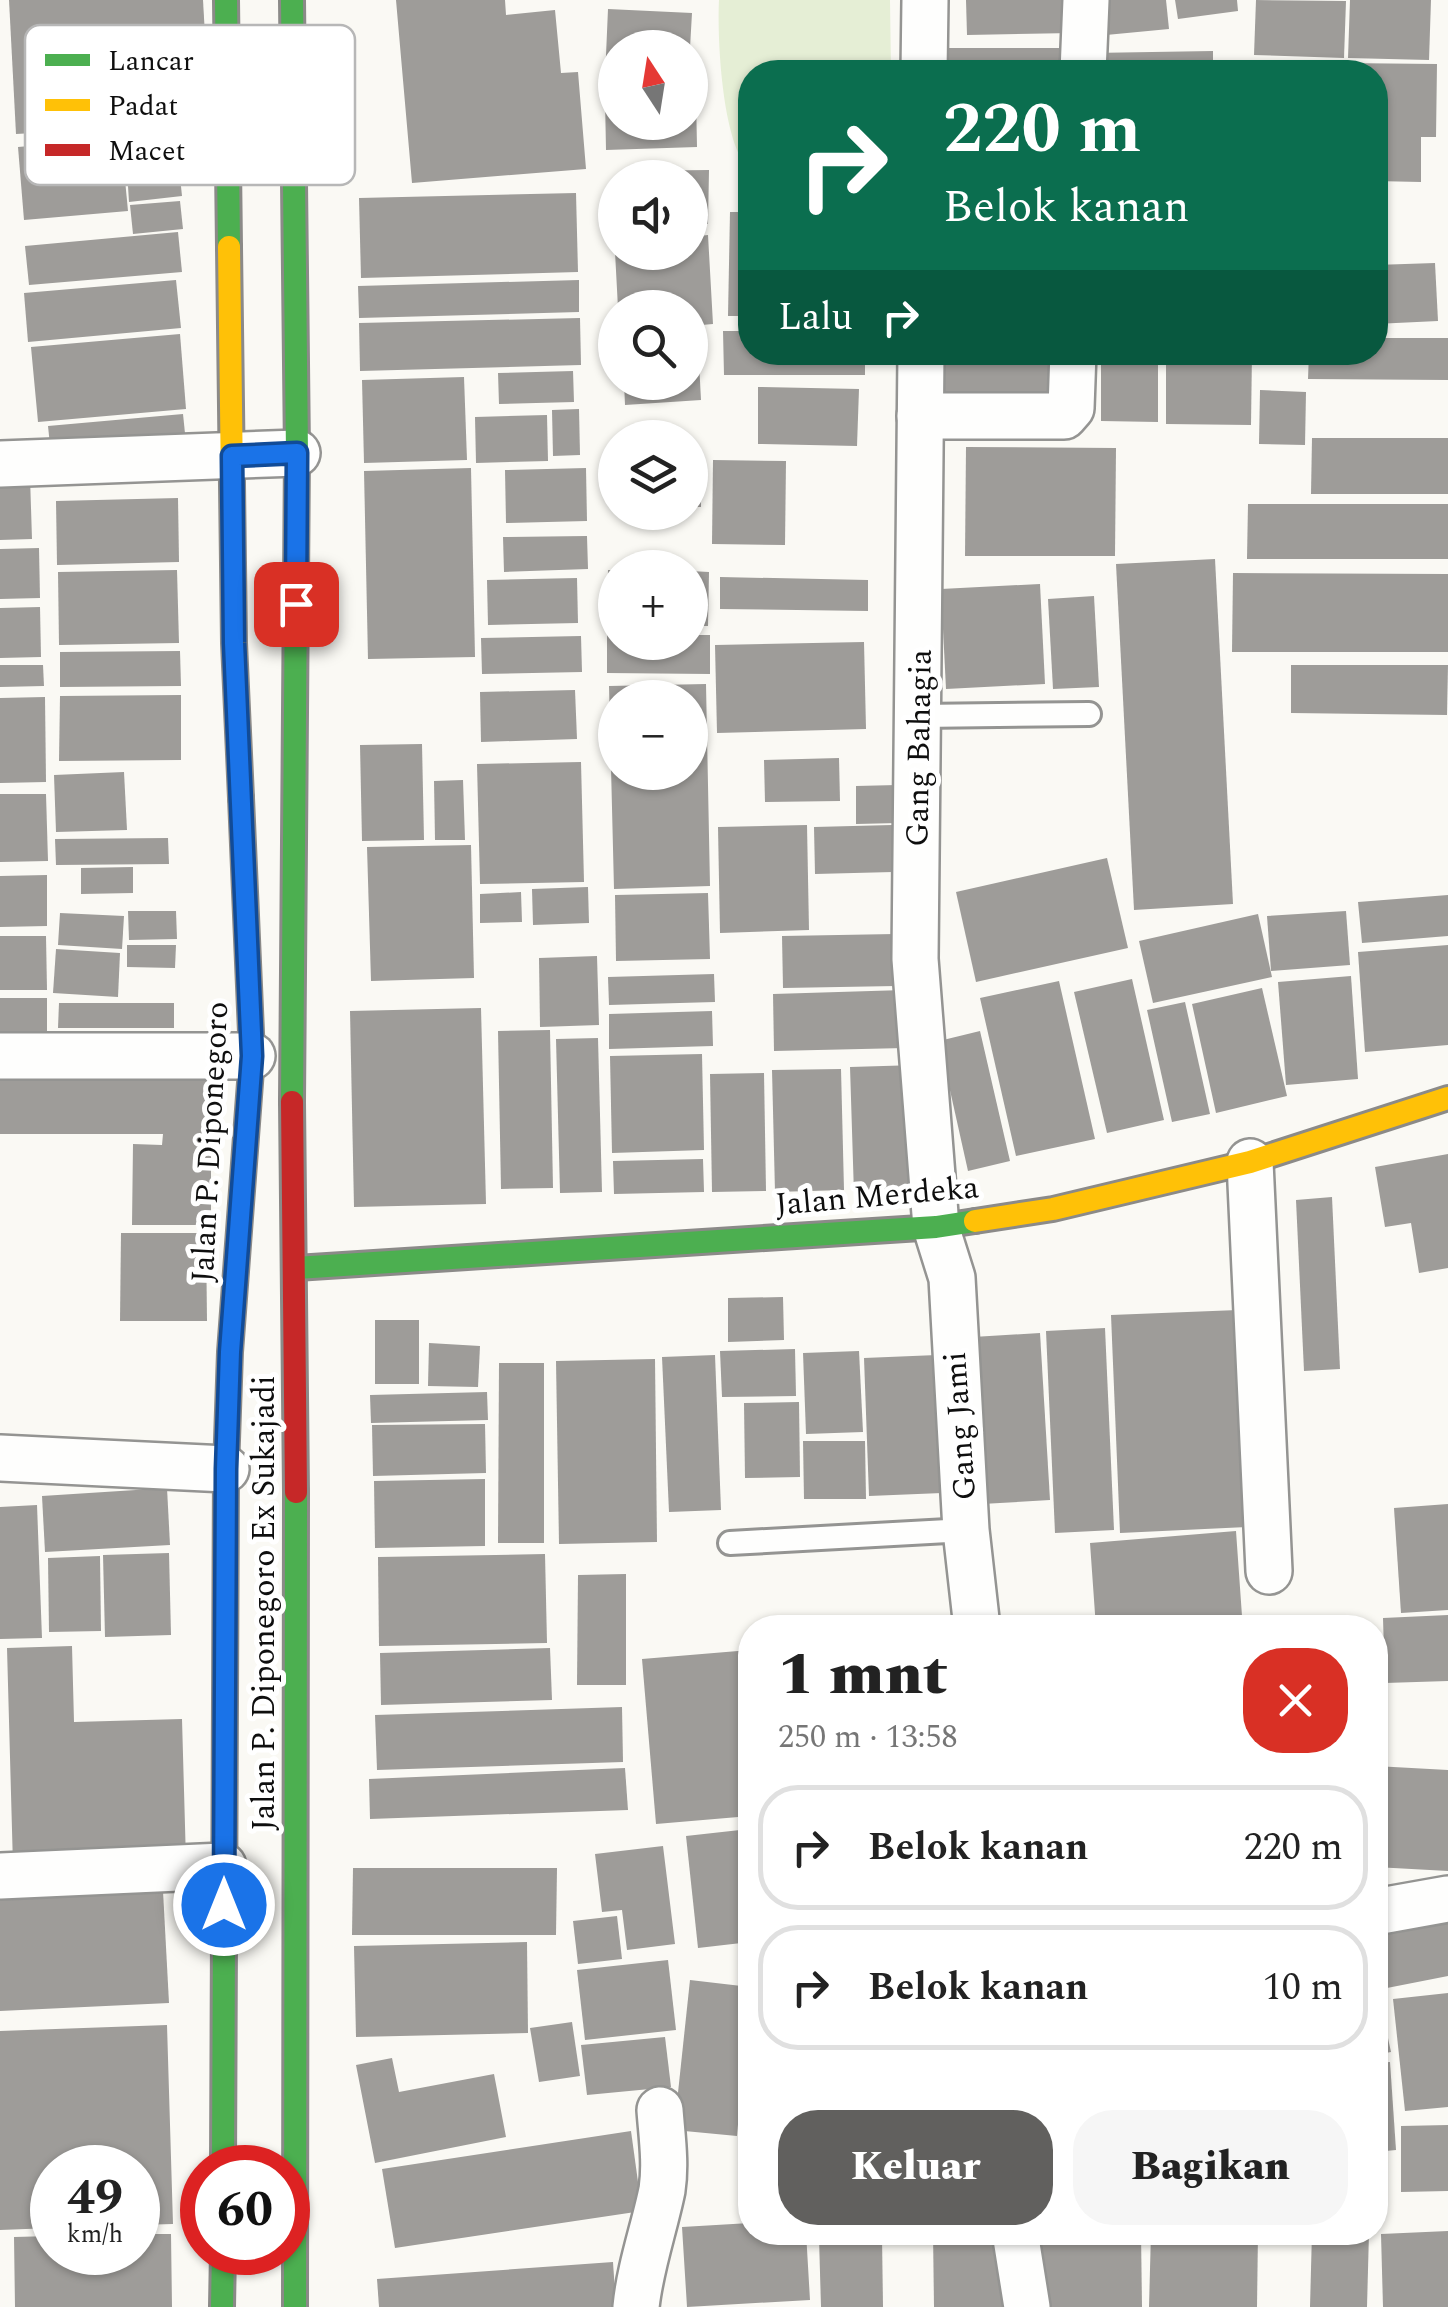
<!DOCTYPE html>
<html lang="id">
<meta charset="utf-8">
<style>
:root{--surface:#fff;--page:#f6f6f6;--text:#222;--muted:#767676;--line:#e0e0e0;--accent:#61605e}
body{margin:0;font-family:Spectral,serif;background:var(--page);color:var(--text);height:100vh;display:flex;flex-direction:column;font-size:38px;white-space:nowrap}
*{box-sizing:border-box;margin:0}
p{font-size:32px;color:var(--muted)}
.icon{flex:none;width:55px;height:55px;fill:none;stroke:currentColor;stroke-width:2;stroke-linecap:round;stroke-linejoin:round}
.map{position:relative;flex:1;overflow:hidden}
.details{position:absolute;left:738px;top:1615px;width:650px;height:630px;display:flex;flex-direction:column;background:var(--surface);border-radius:40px;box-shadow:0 2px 8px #0004}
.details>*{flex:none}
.hud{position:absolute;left:738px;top:60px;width:650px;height:305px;border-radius:40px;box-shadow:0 2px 8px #0004;background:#0b6e4f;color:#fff;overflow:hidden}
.needle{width:65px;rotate:348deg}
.buttons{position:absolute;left:598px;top:30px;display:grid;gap:20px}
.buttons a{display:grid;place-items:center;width:110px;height:110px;border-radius:50%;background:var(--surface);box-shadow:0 2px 8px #0004;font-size:50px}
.speed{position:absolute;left:30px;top:2145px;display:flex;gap:20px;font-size:50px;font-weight:700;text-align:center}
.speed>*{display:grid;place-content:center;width:130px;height:130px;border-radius:50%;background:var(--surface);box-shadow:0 2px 8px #0004;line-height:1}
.speed small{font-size:25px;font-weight:400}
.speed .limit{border:15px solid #d22;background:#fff;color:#111}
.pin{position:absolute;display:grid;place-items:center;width:85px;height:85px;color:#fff;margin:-42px;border-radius:20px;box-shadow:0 5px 15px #0006}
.me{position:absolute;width:110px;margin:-55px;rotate:0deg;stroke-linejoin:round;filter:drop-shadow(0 0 8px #0008)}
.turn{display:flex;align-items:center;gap:35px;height:210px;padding:0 40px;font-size:45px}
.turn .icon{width:130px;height:130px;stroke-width:2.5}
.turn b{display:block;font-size:70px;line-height:85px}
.then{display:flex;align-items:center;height:95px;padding:0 40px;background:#0003;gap:20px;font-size:38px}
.round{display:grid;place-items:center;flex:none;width:105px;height:105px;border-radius:40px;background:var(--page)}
.summary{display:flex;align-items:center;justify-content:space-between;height:170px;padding:0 40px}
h1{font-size:60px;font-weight:800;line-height:75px}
.primary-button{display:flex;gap:20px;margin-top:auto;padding:20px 40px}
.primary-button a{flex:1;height:115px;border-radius:40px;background:var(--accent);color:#fff;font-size:40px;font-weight:800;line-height:115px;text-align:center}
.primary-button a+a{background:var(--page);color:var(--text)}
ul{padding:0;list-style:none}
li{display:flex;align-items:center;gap:30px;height:125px;margin:0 20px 15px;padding:0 20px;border:5px solid var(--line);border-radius:40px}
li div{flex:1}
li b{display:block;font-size:38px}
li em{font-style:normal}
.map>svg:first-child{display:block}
.green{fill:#e5eed5}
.building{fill:#9e9c99;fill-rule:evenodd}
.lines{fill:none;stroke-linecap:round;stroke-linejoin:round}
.lane-casing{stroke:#949492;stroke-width:28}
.street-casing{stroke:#949492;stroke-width:50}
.fast-casing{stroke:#8b8a88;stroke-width:28}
.slow-casing{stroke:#8b8a88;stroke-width:28}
.jam-casing{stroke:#8b8a88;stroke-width:28}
.lane{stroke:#fefefd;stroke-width:22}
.street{stroke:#fefefd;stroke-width:45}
.fast{stroke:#4caf50;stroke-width:22}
.slow{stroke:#ffc107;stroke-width:22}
.jam{stroke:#c62828;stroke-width:22}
.route-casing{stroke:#114b97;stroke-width:25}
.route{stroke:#1a73e8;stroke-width:18}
.labels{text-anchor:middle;stroke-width:10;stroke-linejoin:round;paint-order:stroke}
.street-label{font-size:32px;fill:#0e0e0e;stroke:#fff}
.key{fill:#fff;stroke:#b7b7b7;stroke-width:2.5}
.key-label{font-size:28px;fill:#0e0e0e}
</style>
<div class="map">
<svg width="1448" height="2307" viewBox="0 0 1448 2307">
<rect width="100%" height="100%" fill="#faf9f4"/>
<path class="green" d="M719 0H890L891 72H750V170C722 146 717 37 719 0Z"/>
<g class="building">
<polygon points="9,0 203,0 210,123 16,134"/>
<polygon points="396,0 505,0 506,15 555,10 561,73 578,72 586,169 412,183"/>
<polygon points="966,0 1073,0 1073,33 967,35"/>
<polygon points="1102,0 1166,0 1169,29 1106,35"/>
<polygon points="1175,0 1237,0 1238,11 1178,19"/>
<polygon points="1256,0 1346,1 1344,58 1254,55"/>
<polygon points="1350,0 1431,0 1429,60 1348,58"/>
<polygon points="608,9 692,13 690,48 615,48 615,79 605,78"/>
<rect x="938" y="48" width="137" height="24"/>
<polygon points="1213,51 1213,72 1091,72 1091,53"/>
<polygon points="1253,62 1437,64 1436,137 1421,137 1421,182 1375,181 1375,72 1253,72"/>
<polygon points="690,97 696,97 697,147 606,150 605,99 615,99 615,122 690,122"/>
<polygon points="121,138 128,211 24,220 18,147"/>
<polygon points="179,167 182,196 129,202 127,171"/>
<polygon points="709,170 708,224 690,224 690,178 621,178 621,171"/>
<polygon points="576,193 578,272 361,278 359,198"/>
<polygon points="180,201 183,229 133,234 130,205"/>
<polygon points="730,212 750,212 750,316 728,316"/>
<polygon points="178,232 182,272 29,285 25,246"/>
<polygon points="708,235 713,324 690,326 690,308 618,308 615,252 690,252 690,237"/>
<polygon points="1435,263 1438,321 1375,324 1375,265"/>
<polygon points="176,280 181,328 28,342 24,293"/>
<polygon points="579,280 579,312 359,318 358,286"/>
<polygon points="580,318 581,365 360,371 359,323"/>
<polygon points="723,331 750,331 750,352 865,352 865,375 724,375"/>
<polygon points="180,334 186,409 38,422 31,347"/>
<polygon points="1375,338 1448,338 1448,380 1308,379 1309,352 1375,352"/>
<polygon points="698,343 701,400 625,405 624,382 690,382 690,344"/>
<polygon points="932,352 1066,352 1064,405 931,401"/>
<polygon points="1101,352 1158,352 1158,422 1101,421"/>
<polygon points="1166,352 1252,352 1251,425 1166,424"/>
<polygon points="573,371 574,402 499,404 498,373"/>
<polygon points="464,377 467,460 364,463 362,380"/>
<polygon points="758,387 859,389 857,446 758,444"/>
<polygon points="1260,390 1306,392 1305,445 1259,444"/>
<polygon points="579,409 580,455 553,456 552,410"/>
<polygon points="183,414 186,443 51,455 48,426"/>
<polygon points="547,415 548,461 476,463 475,417"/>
<polygon points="1312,438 1448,438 1448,494 1311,494"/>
<polygon points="966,447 1116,448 1115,556 965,556"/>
<rect x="690" y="457" width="11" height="50"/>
<polygon points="713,460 786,461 785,545 712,544"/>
<polygon points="471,468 475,657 368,659 364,471"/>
<polygon points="586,468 587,521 506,523 505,470"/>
<polygon points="30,477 32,539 0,540 0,478"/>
<polygon points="178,498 179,562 57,565 56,501"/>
<polygon points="1248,504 1448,504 1448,559 1247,559"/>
<polygon points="587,536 588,569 504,572 503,537"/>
<polygon points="39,548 40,598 0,599 0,549"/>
<polygon points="1215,559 1233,904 1134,910 1116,564"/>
<polygon points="177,570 179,643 59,645 58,572"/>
<polygon points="608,570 615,570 615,625 607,625"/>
<polygon points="690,571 709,572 708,626 690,626"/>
<polygon points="1233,573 1448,574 1448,652 1232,652"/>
<polygon points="720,577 868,580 868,611 720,609"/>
<polygon points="577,578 578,623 488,625 487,580"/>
<polygon points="1040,584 1045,684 946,689 941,589"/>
<polygon points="1094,596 1099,687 1053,689 1048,599"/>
<polygon points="40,607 41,657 0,658 0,608"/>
<polygon points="607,634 615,634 615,642 690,642 690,635 710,635 710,674 607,673"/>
<polygon points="581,636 582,672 482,674 481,638"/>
<polygon points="864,642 866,729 717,733 715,645"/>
<polygon points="180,651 181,686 60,687 60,652"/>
<polygon points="0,665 43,665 44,686 0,687"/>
<polygon points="1291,665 1448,665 1447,715 1291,713"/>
<path d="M706 684 710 886 614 889 609 686ZM615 698H690V772H615Z"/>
<polygon points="575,690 577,739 481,742 480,692"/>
<polygon points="181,695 181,760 59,761 60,696"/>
<polygon points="45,697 46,782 0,783 0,698"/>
<polygon points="422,744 424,840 362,841 360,745"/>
<polygon points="839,758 840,801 765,802 764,760"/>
<polygon points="581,762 584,882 480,884 477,764"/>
<polygon points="124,772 127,830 56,832 54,775"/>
<polygon points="463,780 465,840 435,840 434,781"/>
<polygon points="897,785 898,823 856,824 856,786"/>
<polygon points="0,794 46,794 48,861 0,862"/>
<polygon points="807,825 809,930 720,933 718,827"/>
<polygon points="892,825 893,872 815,874 814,827"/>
<polygon points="168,838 169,864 56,865 55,839"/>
<polygon points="471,845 474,978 371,981 367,847"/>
<polygon points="1107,858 1128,948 976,982 956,892"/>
<polygon points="133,867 133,893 81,894 81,868"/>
<polygon points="47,875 47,926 0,927 0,876"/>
<polygon points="588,887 589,923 533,925 532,889"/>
<polygon points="521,892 522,922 480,923 480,894"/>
<polygon points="708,893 710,959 616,961 615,895"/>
<polygon points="1448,895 1448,936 1362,943 1358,902"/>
<polygon points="128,911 176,911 177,939 129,940"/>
<polygon points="1346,911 1350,965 1271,971 1267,916"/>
<polygon points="60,913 124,916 122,949 58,945"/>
<polygon points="1258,914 1272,977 1153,1003 1139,941"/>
<polygon points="895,934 896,986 783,988 782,936"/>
<polygon points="0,936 46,936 47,990 0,990"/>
<polygon points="127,945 176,945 175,968 127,967"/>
<polygon points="1448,945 1448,1045 1365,1052 1358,952"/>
<polygon points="56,949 120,953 118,997 53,993"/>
<polygon points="597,956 599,1025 540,1027 539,958"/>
<polygon points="714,974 715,1002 609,1005 608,977"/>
<polygon points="1351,976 1358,1079 1286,1085 1278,982"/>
<polygon points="1132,979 1164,1120 1107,1133 1074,992"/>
<polygon points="1059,981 1095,1139 1016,1156 980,998"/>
<polygon points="1262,988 1287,1096 1216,1113 1192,1004"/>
<polygon points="904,990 905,1048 774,1051 773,994"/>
<polygon points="0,998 47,998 47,1038 0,1039"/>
<polygon points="1185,1002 1210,1114 1172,1122 1147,1010"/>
<polygon points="59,1003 174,1003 174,1028 58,1028"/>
<polygon points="481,1008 486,1204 354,1207 350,1011"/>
<polygon points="712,1011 713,1046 609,1049 609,1014"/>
<polygon points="550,1030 553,1188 501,1189 498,1031"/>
<polygon points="980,1031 1010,1161 968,1171 939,1041"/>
<polygon points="598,1038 602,1192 560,1193 556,1039"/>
<polygon points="702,1054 704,1150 612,1153 610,1056"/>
<polygon points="917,1065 921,1193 854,1194 850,1067"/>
<polygon points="841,1069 844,1190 775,1192 772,1070"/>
<polygon points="764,1073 766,1191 712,1192 710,1074"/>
<polygon points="0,1081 211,1081 211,1225 132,1225 133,1144 162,1145 163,1134 0,1134"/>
<polygon points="1448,1154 1448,1268 1419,1273 1411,1223 1385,1227 1375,1167"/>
<polygon points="703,1159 704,1192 614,1194 613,1161"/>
<polygon points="1332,1197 1340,1369 1304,1371 1296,1200"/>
<polygon points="121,1233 206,1233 207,1321 120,1321"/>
<polygon points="783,1297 784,1340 728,1342 728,1298"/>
<polygon points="1238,1310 1247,1527 1120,1533 1111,1315"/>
<rect x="375" y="1320" width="44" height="64"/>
<polygon points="1105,1328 1114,1530 1055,1533 1046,1331"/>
<polygon points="1040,1333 1050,1500 982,1504 973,1337"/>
<polygon points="429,1343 480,1346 478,1387 428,1386"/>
<polygon points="795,1349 796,1396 722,1397 720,1351"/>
<polygon points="859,1351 863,1432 806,1434 803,1353"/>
<polygon points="715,1355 721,1510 669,1512 662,1357"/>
<polygon points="937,1355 942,1493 869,1496 864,1358"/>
<polygon points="655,1359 657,1542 559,1544 556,1361"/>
<polygon points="499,1363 544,1363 544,1543 498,1543"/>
<polygon points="487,1392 488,1420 371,1423 370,1395"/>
<polygon points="799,1402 800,1477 745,1478 744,1403"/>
<polygon points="485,1424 486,1473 373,1476 372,1425"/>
<polygon points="803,1441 865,1441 866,1499 804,1499"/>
<polygon points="485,1479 485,1546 375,1548 374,1481"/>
<polygon points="167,1488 170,1545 45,1552 42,1496"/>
<polygon points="1448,1504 1448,1610 1401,1613 1394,1508"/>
<polygon points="37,1505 42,1638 0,1639 0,1507"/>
<polygon points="1236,1531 1242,1616 1154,1623 1154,1628 1096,1628 1090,1543"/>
<polygon points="169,1553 171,1635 105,1637 103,1555"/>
<polygon points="545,1554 547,1643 379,1646 378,1557"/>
<polygon points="100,1556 101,1631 49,1632 48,1558"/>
<polygon points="626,1574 626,1685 577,1685 578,1575"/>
<polygon points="1448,1615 1448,1681 1385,1683 1383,1618"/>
<polygon points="72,1646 74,1722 182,1719 186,1861 13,1866 7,1648"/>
<polygon points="550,1648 552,1700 381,1705 380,1653"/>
<polygon points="750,1650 750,1816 656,1824 642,1659"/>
<polygon points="622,1707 623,1762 377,1770 375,1715"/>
<polygon points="1375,1766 1448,1770 1448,1871 1375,1867"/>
<polygon points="625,1768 628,1810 370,1819 369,1779"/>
<polygon points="749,1829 750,1942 698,1948 686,1836"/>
<polygon points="663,1846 675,1944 627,1950 622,1910 602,1912 595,1854"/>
<polygon points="353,1868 557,1868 556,1935 352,1935"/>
<polygon points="163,1891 169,2003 0,2011 0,1898"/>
<polygon points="1448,1915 1448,1976 1387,1988 1376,1929"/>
<polygon points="617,1916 622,1959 578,1964 573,1921"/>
<polygon points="527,1942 528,2033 356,2037 354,1946"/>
<polygon points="668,1960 676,2030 585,2040 577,1970"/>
<polygon points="1375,1978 1391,2052 1375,2055"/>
<polygon points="690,1980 750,1987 737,2136 674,2130"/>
<polygon points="1448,1993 1448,2107 1405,2111 1393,1999"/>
<polygon points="572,2022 580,2076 539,2082 530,2028"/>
<polygon points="167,2025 173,2224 138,2225 138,2168 52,2168 52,2228 0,2230 0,2031"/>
<polygon points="665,2037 671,2087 587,2095 581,2045"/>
<polygon points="392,2058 399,2092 494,2074 506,2137 375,2163 356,2065"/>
<polygon points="1390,2062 1396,2150 1375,2152 1375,2063"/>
<polygon points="1448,2125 1448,2191 1401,2192 1401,2126"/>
<polygon points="631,2131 642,2211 395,2248 382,2169"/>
<polygon points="750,2223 750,2232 806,2232 810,2300 687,2307 682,2227"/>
<polygon points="1448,2231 1448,2307 1383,2307 1381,2234"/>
<polygon points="933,2232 1002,2232 1004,2307 934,2307"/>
<polygon points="1036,2232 1141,2232 1142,2307 1036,2307"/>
<polygon points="1151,2232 1258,2232 1257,2307 1149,2307"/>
<polygon points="1312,2232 1369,2233 1367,2307 1310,2307"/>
<polygon points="138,2234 171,2234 172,2307 15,2307 14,2237 52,2236 52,2252 138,2252"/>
<polygon points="882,2236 883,2307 821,2307 819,2238"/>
<polygon points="613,2262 616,2307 379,2307 377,2279"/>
</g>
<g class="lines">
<g class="lane-casing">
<g id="lane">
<polyline points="919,716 1089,714"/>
<polyline points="730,1543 966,1530"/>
</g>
</g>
<g class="street-casing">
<g id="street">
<polyline points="924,72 925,0"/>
<polyline points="1083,72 1086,0"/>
<polyline points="921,352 915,959 936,1227 952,1278 966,1530 977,1628"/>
<polyline points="920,416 1064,416 1071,408 1073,352"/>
<polyline points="0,464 297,453"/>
<polyline points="0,1056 252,1056"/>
<polyline points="1250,1162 1269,1571"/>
<polyline points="0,1458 226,1469"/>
<polyline points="0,1876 223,1866"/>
<polyline points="1375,1912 1448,1899"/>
<polyline points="1015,2232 1027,2307"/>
<path d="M636 2307C640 2267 654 2229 662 2190 666 2164 662 2137 660 2110"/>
</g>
</g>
<g class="fast-casing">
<g id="fast">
<polyline points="226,0 229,247"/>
<polyline points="292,0 297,453 292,1102"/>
<polyline points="296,1268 936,1227 975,1221"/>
<polyline points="223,2168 226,1469 230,1352 252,1056 241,798"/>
<polyline points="222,2307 223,2252"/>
<polyline points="295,2307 296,1492"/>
</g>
</g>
<g class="slow-casing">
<g id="slow">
<polyline points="229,247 234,643 241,798"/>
<polyline points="975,1221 1053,1209 1250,1162 1448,1098"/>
</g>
</g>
<g class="jam-casing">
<polyline id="jam" points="292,1102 296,1492"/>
</g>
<use href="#lane" class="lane"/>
<use href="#street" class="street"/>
<use href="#fast" class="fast"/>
<use href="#slow" class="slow"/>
<use href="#jam" class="jam"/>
</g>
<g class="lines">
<g class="route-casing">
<polyline id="route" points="224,1905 226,1469 230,1352 252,1056 234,643 232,456 297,453 296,604"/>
</g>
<use href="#route" class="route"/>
</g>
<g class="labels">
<g class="street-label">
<text transform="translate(918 748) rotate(-89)" y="11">Gang Bahagia</text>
<text transform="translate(209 1142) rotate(-87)" y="11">Jalan P. Diponegoro</text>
<text transform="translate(877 1195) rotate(-5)" y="11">Jalan Merdeka</text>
<text transform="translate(959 1426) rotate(-94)" y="11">Gang Jami</text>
<text transform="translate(263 1603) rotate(-90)" y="11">Jalan P. Diponegoro Ex Sukajadi</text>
</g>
</g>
<rect x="25" y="25" width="330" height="160" rx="15" class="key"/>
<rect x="45" y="54" width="45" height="12" fill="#4caf50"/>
<rect x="45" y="99" width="45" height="12" fill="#ffc107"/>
<rect x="45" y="144" width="45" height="12" fill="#c62828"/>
<g class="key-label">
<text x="108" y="70">Lancar</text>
<text x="108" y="115">Padat</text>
<text x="108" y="160">Macet</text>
</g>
</svg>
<div class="buttons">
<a><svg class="needle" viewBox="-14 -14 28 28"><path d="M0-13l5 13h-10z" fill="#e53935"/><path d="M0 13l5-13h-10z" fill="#767676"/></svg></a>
<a><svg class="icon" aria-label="sound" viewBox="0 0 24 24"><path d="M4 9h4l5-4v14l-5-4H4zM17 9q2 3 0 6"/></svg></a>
<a><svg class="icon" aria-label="search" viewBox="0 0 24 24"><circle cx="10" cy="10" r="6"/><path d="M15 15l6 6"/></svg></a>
<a><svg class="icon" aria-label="layers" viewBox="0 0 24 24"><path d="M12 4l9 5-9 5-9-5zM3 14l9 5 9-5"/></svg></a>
<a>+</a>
<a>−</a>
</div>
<div class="speed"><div>49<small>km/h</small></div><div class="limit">60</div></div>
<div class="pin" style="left:296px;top:604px;background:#d93025"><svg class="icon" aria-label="arrive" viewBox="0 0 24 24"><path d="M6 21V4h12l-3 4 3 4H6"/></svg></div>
<svg class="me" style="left:224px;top:1905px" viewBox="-20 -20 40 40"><circle r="17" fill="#1a73e8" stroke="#fff" stroke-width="3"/><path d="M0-11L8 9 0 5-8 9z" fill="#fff"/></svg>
<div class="hud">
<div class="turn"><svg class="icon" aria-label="right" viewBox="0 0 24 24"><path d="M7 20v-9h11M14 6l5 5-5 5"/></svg><div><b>220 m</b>Belok kanan</div></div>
<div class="then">Lalu<svg class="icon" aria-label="right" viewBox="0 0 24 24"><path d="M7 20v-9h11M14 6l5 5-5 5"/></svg></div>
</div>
<section class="details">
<div class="summary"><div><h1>1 mnt</h1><p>250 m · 13:58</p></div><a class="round" style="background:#d93025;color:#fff"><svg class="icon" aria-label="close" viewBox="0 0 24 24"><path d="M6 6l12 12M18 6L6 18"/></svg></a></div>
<ul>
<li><svg class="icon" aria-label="right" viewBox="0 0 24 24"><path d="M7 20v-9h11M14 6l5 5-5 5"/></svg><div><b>Belok kanan</b></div><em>220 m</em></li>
<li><svg class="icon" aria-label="right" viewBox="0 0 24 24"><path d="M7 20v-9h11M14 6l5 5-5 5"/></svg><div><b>Belok kanan</b></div><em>10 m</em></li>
</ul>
<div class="primary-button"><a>Keluar</a><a>Bagikan</a></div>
</section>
</div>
